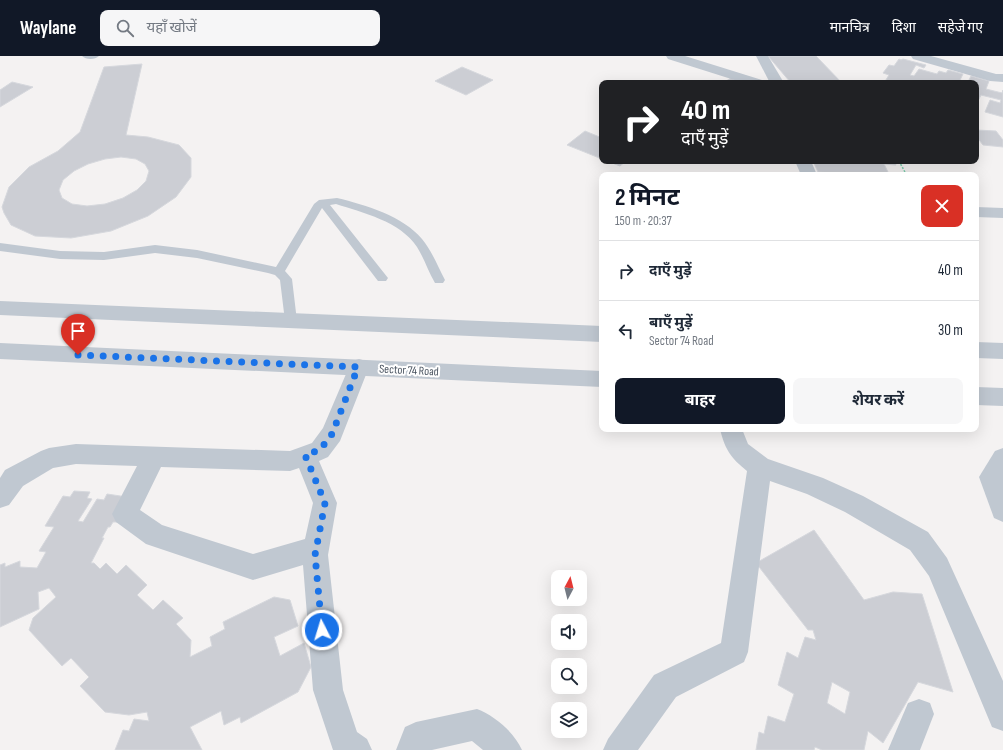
<!DOCTYPE html>
<html lang="hi">
<meta charset="utf-8">
<style>
:root{--surface:#fff;--page:#f6f6f7;--text:#1f2937;--muted:#747a83;--line:#e0e1e3;--accent:#111827}
body{margin:0;font-family:"Sofia Sans Condensed","Noto Sans Devanagari",sans-serif;background:var(--page);color:var(--text);height:100vh;display:flex;flex-direction:column;font-size:15px;white-space:nowrap}
*{box-sizing:border-box;margin:0}
p{font-size:13px;color:var(--muted)}
.icon{flex:none;width:22px;height:22px;fill:none;stroke:currentColor;stroke-width:2;stroke-linecap:round;stroke-linejoin:round}
.map{position:relative;flex:1;overflow:hidden}
.side{position:absolute;left:599px;top:116px;width:380px;height:260px;display:flex;flex-direction:column;background:var(--surface);border-radius:8px;box-shadow:0 4px 16px #0002}
.side>*{flex:none}
.guide{position:absolute;left:599px;top:24px;width:380px;height:84px;border-radius:8px;box-shadow:0 4px 16px #0002;background:#202124;color:#fff;overflow:hidden}
.needle{width:26px;rotate:7deg}
.fabs{position:absolute;left:551px;top:514px;display:grid;gap:8px}
.fabs a{display:grid;place-items:center;width:36px;height:36px;border-radius:8px;background:var(--surface);box-shadow:0 4px 16px #0002;font-size:20px}
.pin{position:absolute;display:grid;place-items:center;width:34px;height:34px;color:#fff;margin:-41px -17px;border-radius:50% 50% 50% 0;rotate:-45deg;box-shadow:0 0 4px #0007}
.pin .icon{rotate:45deg}
.me{position:absolute;width:44px;margin:-22px;rotate:355deg;stroke-linejoin:round;filter:drop-shadow(0 0 3px #0008)}
.turn{display:flex;align-items:center;gap:14px;height:84px;padding:0 16px;font-size:18px}
.turn .icon{width:52px;height:52px;stroke-width:2.5}
.turn b{display:block;font-size:28px;line-height:34px}
.round{display:grid;place-items:center;flex:none;width:42px;height:42px;border-radius:8px;background:var(--page)}
.overview{display:flex;align-items:center;justify-content:space-between;height:68px;padding:0 16px}
h1{font-size:24px;font-weight:700;line-height:30px;color:var(--accent)}
.cta{display:flex;gap:8px;margin-top:auto;padding:8px 16px}
.cta a{flex:1;height:46px;border-radius:8px;background:var(--accent);color:#fff;font-size:16px;font-weight:700;line-height:46px;text-align:center}
.cta a+a{background:var(--page);color:var(--text)}
ul{padding:0;list-style:none}
li{display:flex;align-items:center;gap:12px;height:60px;padding:0 16px;border-top:1px solid var(--line)}
li div{flex:1}
li b{display:block;font-size:15px}
li em{font-style:normal}
header{display:flex;align-items:center;gap:24px;box-sizing:border-box;height:56px;padding:0 20px;background:var(--accent);color:#fff}
header strong{font-size:19px}
nav{display:flex;gap:22px;margin-inline-start:auto;font-size:14px}
.search{width:280px;height:36px;background:var(--page);display:flex;align-items:center;gap:10px;box-sizing:border-box;padding:0 14px;border-radius:8px;color:var(--muted);font-size:15px}
.map>svg:first-child{display:block}
.building{fill:#ccced4;stroke:#d6d8dd;fill-rule:evenodd}
.lines{fill:none;stroke-linecap:round;stroke-linejoin:round}
.path-far1{stroke:#7bcdab;stroke-width:1.5;stroke-dasharray:2 1.5;stroke-linecap:butt}
.path{stroke:#7bcdab;stroke-width:2;stroke-dasharray:2.5 1.5;stroke-linecap:butt}
.service{fill:#c0c8d1;fill-rule:evenodd}
.minor{fill:#c0c8d1;fill-rule:evenodd}
.tertiary{fill:#c0c8d1;fill-rule:evenodd}
.route{stroke:#1a73e8;stroke-width:7;stroke-dasharray:0 12.6}
.labels{text-anchor:middle;stroke-width:4;stroke-linejoin:round;paint-order:stroke}
.street-label{font-size:12px;fill:#4a5460;stroke:#fff}
</style>
<header>
<strong>Waylane</strong>
<div class="search"><svg class="icon" aria-label="search" viewBox="0 0 24 24"><circle cx="10" cy="10" r="6"/><path d="M15 15l6 6"/></svg>यहाँ खोजें</div>
<nav><a>मानचित्र</a><a>दिशा</a><a>सहेजे गए</a></nav>
</header>
<div class="map">
<svg width="1003" height="694" viewBox="0 0 1003 694">
<rect width="100%" height="100%" fill="#f4f2f2"/>
<g class="building">
<polygon points="768,0 816,0 842,27 791,27"/>
<polygon points="899,3 901,4 903,3 926,9 924,12 916,9 910,19 914,20 919,13 937,18 939,15 946,17 948,14 963,18 960,24 968,26 971,20 989,25 986,33 1002,37 1003,34 1003,61 985,56 990,44 1000,47 1001,44 981,39 976,49 976,27 884,27 889,19 883,17 889,9 894,10"/>
<path d="M142 8 126 79 148 81 179 89 191 102V121L176 141 148 160 111 175 71 182 35 180 11 169 4 157 2 151 9 131 29 111 58 95 80 76 104 11ZM121 101 136 103 145 108 149 115 146 125 137 134 123 142 105 148 87 150 72 148 62 142 59 134 63 124 74 115 88 108 105 103Z"/>
<polygon points="462,11 493,24 466,39 435,25"/>
<polygon points="731,22 744,27 723,27"/>
<polygon points="12,26 33,31 0,51 0,34"/>
<polygon points="976,74 996,75 1003,84 1003,91 983,89 976,80"/>
<polygon points="585,75 602,82 602,103 567,89"/>
<polygon points="607,105 626,105 620,110"/>
<polygon points="825,105 894,105 896,109 884,108 889,118 873,117 874,119 834,119 833,117 818,116 814,107 826,107"/>
<polygon points="74,435 90,436 87,442 92,443 78,465 83,466 97,443 104,444 107,438 127,441 117,466 113,466 110,471 108,471 102,482 104,482 91,507 94,507 100,513 106,507 117,518 126,509 147,529 137,539 153,554 163,544 183,562 176,568 191,584 190,601 212,590 210,581 225,573 223,566 274,541 290,544 298,570 274,581 280,600 304,587 311,611 298,636 241,667 240,661 224,669 221,655 190,671 202,694 115,694 123,674 129,675 134,663 149,665 147,656 129,659 105,656 80,630 89,621 71,602 62,610 29,574 33,562 56,541 49,532 38,536 39,553 0,571 0,509 5,507 5,511 20,505 20,511 37,512 46,496 39,495 54,471 45,470 63,440 70,441"/>
<path d="M814 474 864 544 893 536 922 538 953 636 918 626 883 687 868 675 864 694H822L815 691 814 694H756L759 676 764 678 768 660 785 666 794 638 778 629 787 596 798 602 805 581 816 584 813 574H808L756 507ZM832 626 850 636 845 658 827 647Z"/>
</g>
<g class="lines">
<polyline class="path-far1" points="899,105 906,118"/>
<polyline class="path" points="905,117 906,119"/>
<g class="service">
<path d="M82 0H99C95 4 86 4 82 0Z"/>
<path d="M337 142C366 149 403 160 422 183 432 195 438 211 445 224L443 227H435C428 215 424 202 417 191 400 165 363 157 336 148L330 149 388 222 386 225H378L322 152 285 215 292 223 297 265 295 268 291 270 287 268 285 265 280 224 275 219 268 217 197 202 155 197 104 204 60 203 0 195V187L60 195 104 196 155 189 197 194 276 211 314 148 319 144Z"/>
</g>
<g class="minor">
<polygon points="666,0 685,0 762,24 764,27 744,27 668,3"/>
<polygon points="756,0 768,0 784,27 770,27"/>
<polygon points="911,0 931,0 996,18 1003,18 1003,26 990,25 913,3"/>
<polygon points="795,105 811,105 817,119 801,119"/>
<polygon points="976,151 1003,152 1003,162 976,161"/>
<path d="M359 303 366 305 369 311 340 385 328 401 319 405 337 447 328 499 343 634 357 676 367 683 372 694H333L313 634 303 509 253 524 146 488 116 466 112 458 137 410 76 408 53 412 23 430 9 449 0 452V422L5 414 41 395 49 392 76 388 290 395 312 387 323 372 349 311 352 305ZM161 411 290 415 299 412 313 447 305 483 253 498 162 469 140 454Z"/>
<path d="M720 373H742L748 388 768 403 823 422 863 440 928 476 947 502 1003 625V675L992 671 929 520 910 494 845 456 807 438 770 425 748 596 744 606 676 641 638 694H603L608 683 654 619 721 587 747 415C731 402 725 394 720 373Z"/>
<polygon points="1003,392 1003,466 994,462 979,421 995,395"/>
<polygon points="919,643 930,647 934,658 920,694 888,694 908,647"/>
<path d="M477 653C495 660 514 676 522 694H483L472 685 432 694H396L405 671 416 666Z"/>
</g>
<g class="tertiary">
<polygon points="0,245 602,270 602,286 0,259"/>
<polygon points="976,286 1003,287 1003,303 976,302"/>
<polygon points="0,287 602,315 602,331 0,303"/>
<polygon points="976,331 1003,332 1003,350 976,349"/>
</g>
</g>
<g class="lines">
<polyline class="route" points="78,299 358,311 332,378 320,394 305,399 325,447 315,499 322,574"/>
</g>
<g class="labels">
<g class="street-label">
<text transform="translate(409 314) rotate(3)" y="4">Sector 74 Road</text>
</g>
</g>
</svg>
<div class="fabs">
<a><svg class="needle" viewBox="-14 -14 28 28"><path d="M0-13l5 13h-10z" fill="#e53935"/><path d="M0 13l5-13h-10z" fill="#747a83"/></svg></a>
<a><svg class="icon" aria-label="sound" viewBox="0 0 24 24"><path d="M4 9h4l5-4v14l-5-4H4zM17 9q2 3 0 6"/></svg></a>
<a><svg class="icon" aria-label="search" viewBox="0 0 24 24"><circle cx="10" cy="10" r="6"/><path d="M15 15l6 6"/></svg></a>
<a><svg class="icon" aria-label="layers" viewBox="0 0 24 24"><path d="M12 4l9 5-9 5-9-5zM3 14l9 5 9-5"/></svg></a>
</div>
<div class="pin" style="left:78px;top:299px;background:#d93025"><svg class="icon" aria-label="arrive" viewBox="0 0 24 24"><path d="M6 21V4h12l-3 4 3 4H6"/></svg></div>
<svg class="me" style="left:322px;top:574px" viewBox="-20 -20 40 40"><circle r="17" fill="#1a73e8" stroke="#fff" stroke-width="3"/><path d="M0-11L8 9 0 5-8 9z" fill="#fff"/></svg>
<div class="guide">
<div class="turn"><svg class="icon" aria-label="right" viewBox="0 0 24 24"><path d="M7 20v-9h11M14 6l5 5-5 5"/></svg><div><b>40 m</b>दाएँ मुड़ें</div></div>
</div>
<section class="side">
<div class="overview"><div><h1>2 मिनट</h1><p>150 m · 20:37</p></div><a class="round" style="background:#d93025;color:#fff"><svg class="icon" aria-label="close" viewBox="0 0 24 24"><path d="M6 6l12 12M18 6L6 18"/></svg></a></div>
<ul>
<li><svg class="icon" aria-label="right" viewBox="0 0 24 24"><path d="M7 20v-9h11M14 6l5 5-5 5"/></svg><div><b>दाएँ मुड़ें</b></div><em>40 m</em></li>
<li><svg class="icon" aria-label="left" viewBox="0 0 24 24"><path d="M17 20v-9H6M10 6l-5 5 5 5"/></svg><div><b>बाएँ मुड़ें</b><p>Sector 74 Road</p></div><em>30 m</em></li>
</ul>
<div class="cta"><a>बाहर</a><a>शेयर करें</a></div>
</section>
</div>
